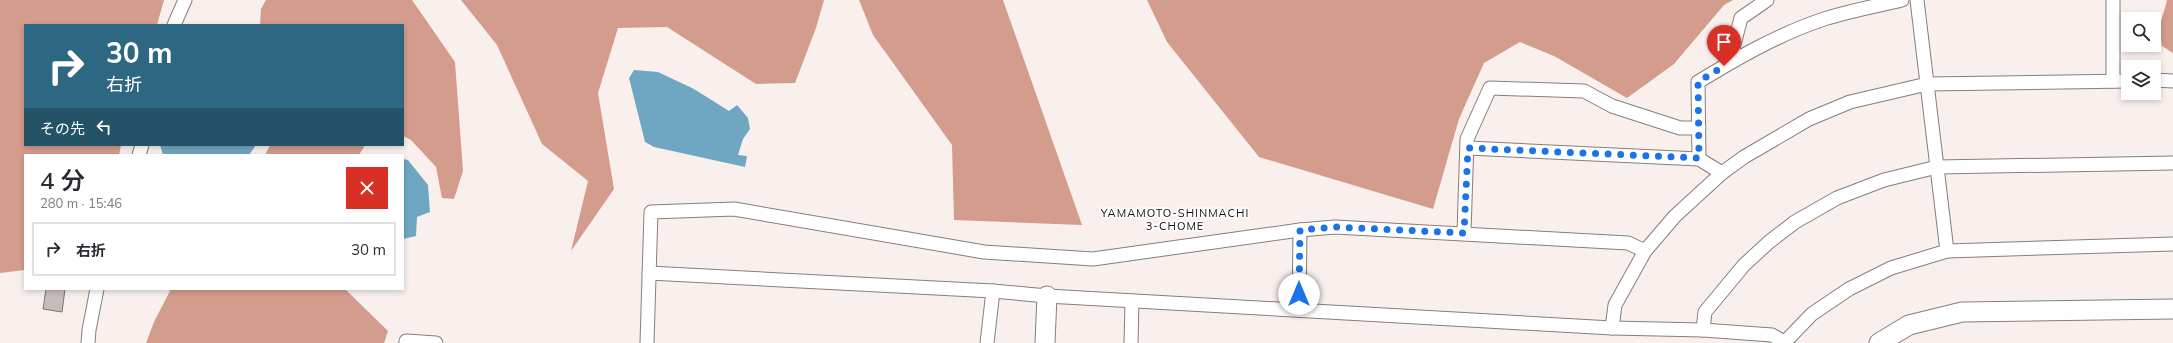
<!DOCTYPE html>
<html lang="ja">
<meta charset="utf-8">
<style>
:root{--surface:#fff;--page:#f2f2f3;--text:#2b2b33;--muted:#7c7c81;--line:#e1e1e2}
body{margin:0;font-family:Mulish,"Noto Sans JP",sans-serif;background:var(--page);color:var(--text);height:100vh;display:flex;flex-direction:column;font-size:15px;white-space:nowrap}
*{box-sizing:border-box;margin:0}
p{font-size:13px;color:var(--muted)}
.icon{flex:none;width:22px;height:22px;fill:none;stroke:currentColor;stroke-width:2;stroke-linecap:round;stroke-linejoin:round}
.map{position:relative;flex:1;overflow:hidden}
.panel{position:absolute;left:24px;top:154px;width:380px;height:136px;display:flex;flex-direction:column;background:var(--surface);border-radius:0px;box-shadow:0 2px 6px #0003}
.panel>*{flex:none}
.guide{position:absolute;left:24px;top:24px;width:380px;height:122px;border-radius:0px;box-shadow:0 2px 6px #0003;background:#2e6781;color:#fff;overflow:hidden}
.buttons{position:absolute;left:2121px;top:12px;display:grid;gap:8px}
.buttons a{display:grid;place-items:center;width:40px;height:40px;border-radius:0px;background:var(--surface);box-shadow:0 2px 6px #0003;font-size:20px}
.pin{position:absolute;display:grid;place-items:center;width:34px;height:34px;color:#fff;margin:-41px -17px;border-radius:50% 50% 50% 0;rotate:-45deg;box-shadow:0 0 4px #0007}
.pin .icon{rotate:45deg}
.me{position:absolute;width:44px;margin:-22px;rotate:0deg;stroke-linejoin:round;filter:drop-shadow(0 0 3px #0008)}
.turn{display:flex;align-items:center;gap:14px;height:84px;padding:0 16px;font-size:18px}
.turn .icon{width:52px;height:52px;stroke-width:2.5}
.turn b{display:block;font-size:28px;line-height:34px}
.then{display:flex;align-items:center;height:38px;padding:0 16px;background:#0003;gap:8px;font-size:15px}
.round{display:grid;place-items:center;flex:none;width:42px;height:42px;border-radius:0px;background:var(--page)}
.overview{display:flex;align-items:center;justify-content:space-between;height:68px;padding:0 16px}
h1{font-size:24px;font-weight:600;line-height:30px}
ul{padding:0;list-style:none}
li{display:flex;align-items:center;gap:12px;height:54px;margin:0 8px 6px;padding:0 8px;border:2px solid var(--line);border-radius:0px}
li div{flex:1}
li b{display:block;font-size:15px}
li em{font-style:normal}
.map>svg:first-child{display:block}
.forest{fill:#d49c8c}
.water{fill:#6fa7c3}
.building{fill:#c5bdba;stroke:#7c7472}
.lines{fill:none;stroke-linecap:round;stroke-linejoin:round}
.street-casing{stroke:#867e7c;stroke-width:15}
.secondary-casing{stroke:#867e7c;stroke-width:21}
.street{stroke:#fff;stroke-width:13}
.secondary{stroke:#fff;stroke-width:19}
.route{stroke:#1a73e8;stroke-width:7;stroke-dasharray:0 12.6}
.labels{text-anchor:middle;stroke-width:3.5;stroke-linejoin:round;paint-order:stroke}
.neighbourhood-label{font-size:11px;letter-spacing:1px;fill:#120f0e;stroke:#fff}
</style>
<div class="map">
<svg width="2173" height="343" viewBox="0 0 2173 343">
<rect width="100%" height="100%" fill="#f9f0ee"/>
<g class="forest">
<polygon points="0,0 164,0 157,25 25,25 25,145 121,145 119,155 25,155 25,270 0,273"/>
<polygon points="266,0 412,0 455,62 463,171 454,199 442,198 436,167 411,140 403,136 403,25 260,25 261,9"/>
<polygon points="461,0 824,0 816,28 795,83 756,84 667,27 618,28 598,93 614,189 571,251 588,181 542,144 497,45"/>
<polygon points="859,0 1003,0 1082,225 954,220 952,145 873,35"/>
<polygon points="1147,0 1733,0 1724,5 1674,64 1627,98 1554,56 1520,42 1484,63 1459,119 1433,209 1259,157 1167,42"/>
<polygon points="2167,0 2173,0 2173,53 2162,46 2159,29"/>
<polygon points="270,145 365,145 359,155 265,155"/>
<polygon points="171,289 345,289 388,331 384,343 146,343 154,322"/>
</g>
<g class="water">
<polygon points="634,70 658,72 694,89 729,111 737,105 748,118 750,129 743,139 738,155 747,156 745,167 654,147 645,142 629,78"/>
<polygon points="160,145 256,145 249,155 163,155"/>
<polygon points="403,159 408,160 428,185 430,212 417,217 416,236 403,239"/>
</g>
<polygon class="building" points="46,289 65,289 62,312 43,309"/>
<g class="lines">
<g class="street-casing">
<g id="street">
<polyline points="1917,0 1947,251"/>
<polyline points="174,25 185,0"/>
<polyline points="1736,58 1733,48 1741,18 1767,0"/>
<polyline points="2154,80 2173,81"/>
<polyline points="2113,81 2113,0"/>
<polyline points="1468,148 1699,159 1722,173"/>
<polyline points="139,155 142,145"/>
<path d="M1699 159 1698 82C1739 57 1779 34 1824 19 1849 11 1876 6 1902 0"/>
<polyline points="1464,233 1467,139 1490,88 1584,91 1612,106 1680,128 1699,128"/>
<polyline points="649,273 993,291 1047,296 1612,328 1703,330 1772,335 1784,342"/>
<polyline points="1299,310 1300,230 1335,227 1628,243 1645,251"/>
<polyline points="1612,328 1615,305 1645,251 1675,216 1722,173 1744,157 1809,119 1850,102 1927,84 2128,81"/>
<polyline points="1703,330 1705,312 1744,265 1769,242 1795,222 1837,198 1884,180 1937,167 2173,163"/>
<polyline points="88,343 89,330 97,289"/>
<polyline points="406,343 406,341 436,343"/>
<polyline points="647,343 651,212 734,209 984,252 1093,259 1300,230"/>
<polyline points="987,343 993,291"/>
<polyline points="1131,343 1132,301"/>
<polyline points="1784,343 1812,314 1849,289 1891,268 1947,251 2173,244"/>
</g>
</g>
<g class="secondary-casing">
<g id="secondary">
<polyline points="1045,343 1047,296"/>
<polyline points="1879,343 1909,325 1962,312 2173,309"/>
</g>
</g>
<use href="#street" class="street"/>
<use href="#secondary" class="secondary"/>
</g>
<g class="lines">
<polyline class="route" points="1299,294 1300,230 1335,227 1464,233 1468,148 1699,158 1698,82 1724,66"/>
</g>
<g class="labels">
<g class="neighbourhood-label">
<text x="1175" y="217">YAMAMOTO-SHINMACHI<tspan x="1175" dy="13">3-CHOME</tspan></text>
</g>
</g>
</svg>
<div class="buttons">
<a><svg class="icon" aria-label="search" viewBox="0 0 24 24"><circle cx="10" cy="10" r="6"/><path d="M15 15l6 6"/></svg></a>
<a><svg class="icon" aria-label="layers" viewBox="0 0 24 24"><path d="M12 4l9 5-9 5-9-5zM3 14l9 5 9-5"/></svg></a>
</div>
<div class="pin" style="left:1724px;top:66px;background:#d93025"><svg class="icon" aria-label="arrive" viewBox="0 0 24 24"><path d="M6 21V4h12l-3 4 3 4H6"/></svg></div>
<svg class="me" style="left:1299px;top:294px" viewBox="-20 -20 40 40"><circle r="19" fill="#fff"/><path d="M0-13L10 11 0 6-10 11z" fill="#1a73e8"/></svg>
<div class="guide">
<div class="turn"><svg class="icon" aria-label="right" viewBox="0 0 24 24"><path d="M7 20v-9h11M14 6l5 5-5 5"/></svg><div><b>30 m</b>右折</div></div>
<div class="then">その先<svg class="icon" aria-label="left" viewBox="0 0 24 24"><path d="M17 20v-9H6M10 6l-5 5 5 5"/></svg></div>
</div>
<section class="panel">
<div class="overview"><div><h1>4 分</h1><p>280 m · 15:46</p></div><a class="round" style="background:#d93025;color:#fff"><svg class="icon" aria-label="close" viewBox="0 0 24 24"><path d="M6 6l12 12M18 6L6 18"/></svg></a></div>
<ul>
<li><svg class="icon" aria-label="right" viewBox="0 0 24 24"><path d="M7 20v-9h11M14 6l5 5-5 5"/></svg><div><b>右折</b></div><em>30 m</em></li>
</ul>
</section>
</div>
